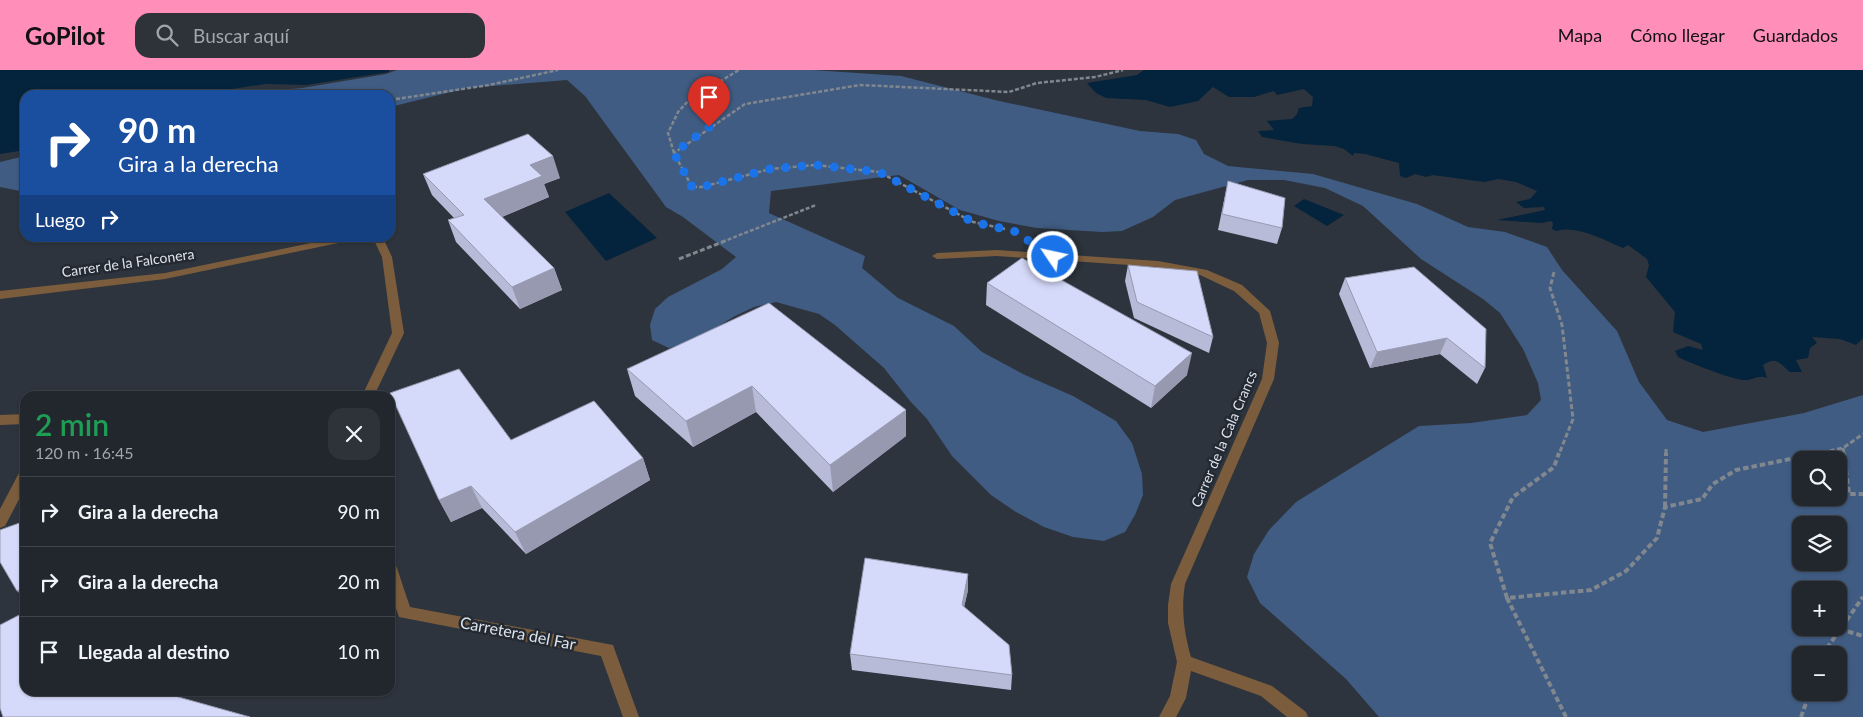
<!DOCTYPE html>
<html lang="es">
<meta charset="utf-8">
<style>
:root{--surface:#22272e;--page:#2e333a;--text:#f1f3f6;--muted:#a2a5aa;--line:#3f444a;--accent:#ff8eb9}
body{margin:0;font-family:Lato,sans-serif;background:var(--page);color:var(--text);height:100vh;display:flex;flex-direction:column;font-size:19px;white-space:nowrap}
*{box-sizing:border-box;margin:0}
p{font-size:16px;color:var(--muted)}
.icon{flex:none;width:28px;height:28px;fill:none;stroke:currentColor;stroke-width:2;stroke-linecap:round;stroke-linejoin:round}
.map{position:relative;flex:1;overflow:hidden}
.side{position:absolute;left:20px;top:321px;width:375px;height:305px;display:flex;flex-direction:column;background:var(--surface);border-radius:15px;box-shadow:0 1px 4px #0004,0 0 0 1px var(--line)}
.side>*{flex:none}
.hud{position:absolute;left:20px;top:20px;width:375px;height:152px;border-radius:15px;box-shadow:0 1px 4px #0004,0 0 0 1px var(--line);background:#1a4fa0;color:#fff;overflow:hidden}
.tools{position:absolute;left:1792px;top:381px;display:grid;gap:10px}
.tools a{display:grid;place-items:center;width:55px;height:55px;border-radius:10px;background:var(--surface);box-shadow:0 1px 4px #0004,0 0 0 1px var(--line);font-size:25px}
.pin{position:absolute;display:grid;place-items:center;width:42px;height:42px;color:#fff;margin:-51px -21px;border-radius:50% 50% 50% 0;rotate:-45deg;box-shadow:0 0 5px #0007}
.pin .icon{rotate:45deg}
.me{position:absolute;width:55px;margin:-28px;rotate:304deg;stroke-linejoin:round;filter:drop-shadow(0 0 4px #0008)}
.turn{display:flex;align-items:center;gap:18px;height:105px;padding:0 15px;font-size:22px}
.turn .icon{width:65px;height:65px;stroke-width:2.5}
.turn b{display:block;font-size:35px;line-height:42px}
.then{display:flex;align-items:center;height:48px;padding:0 15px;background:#0003;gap:10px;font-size:19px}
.round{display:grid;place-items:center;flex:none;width:52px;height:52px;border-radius:15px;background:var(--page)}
.overview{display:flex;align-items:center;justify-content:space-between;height:85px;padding:0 15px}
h1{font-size:30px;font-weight:600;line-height:38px;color:#1e9e55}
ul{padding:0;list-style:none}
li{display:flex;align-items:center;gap:15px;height:70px;padding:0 15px;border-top:1px solid var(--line)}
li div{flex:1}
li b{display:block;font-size:19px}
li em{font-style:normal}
header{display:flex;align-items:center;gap:30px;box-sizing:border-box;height:70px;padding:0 25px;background:var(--accent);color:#111}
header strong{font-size:24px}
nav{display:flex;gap:28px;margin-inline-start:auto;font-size:18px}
.search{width:350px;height:45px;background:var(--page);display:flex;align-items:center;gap:12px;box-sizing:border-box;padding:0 18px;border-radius:15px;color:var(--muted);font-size:19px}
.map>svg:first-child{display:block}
.green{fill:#405c82;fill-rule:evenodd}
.water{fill:#04233c}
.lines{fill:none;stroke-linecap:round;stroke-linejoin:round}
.path-far2{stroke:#81878e;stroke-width:2.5;stroke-dasharray:4 2;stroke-linecap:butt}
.path-far1{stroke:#81878e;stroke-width:3;stroke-dasharray:5 2.5;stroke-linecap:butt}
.path{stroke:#81878e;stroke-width:4;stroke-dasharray:5.5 3;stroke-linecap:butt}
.street{fill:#7b5d3d;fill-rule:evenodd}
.wall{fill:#b8bbd7}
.shaded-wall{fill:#9699af}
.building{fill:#d6dafa;stroke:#9699af}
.route{stroke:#1a73e8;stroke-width:9;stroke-dasharray:0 16.2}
.labels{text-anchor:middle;stroke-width:5;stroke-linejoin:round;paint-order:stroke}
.street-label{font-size:14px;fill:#dfe4ea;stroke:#232a33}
.near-street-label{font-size:16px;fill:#dfe4ea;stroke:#232a33}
</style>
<header>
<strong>GoPilot</strong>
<div class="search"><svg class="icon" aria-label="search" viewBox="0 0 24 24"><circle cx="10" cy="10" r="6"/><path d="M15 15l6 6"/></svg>Buscar aquí</div>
<nav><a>Mapa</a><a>Cómo llegar</a><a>Guardados</a></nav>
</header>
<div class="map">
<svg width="1863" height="647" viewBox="0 0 1863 647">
<rect width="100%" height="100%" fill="#2d343d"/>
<g class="green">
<path d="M397 0H813L901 6 999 31 1140 61 1178 64 1196 70 1204 84 1228 96 1313 104 1417 134 1468 157 1505 162 1547 177 1562 200 1617 261 1639 312 1667 350 1703 362 1804 343 1863 325V647H1379L1346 609 1260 533 1247 507 1254 484 1269 460 1296 432 1419 356 1471 353 1527 345 1541 330 1538 313 1523 279 1500 243 1483 229 1421 189 1363 136 1325 118 1284 110H1248L1175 130 1153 147 1122 161 1102 162 1037 158 999 151 960 140 899 105 771 121 769 143 865 186 862 198 898 228 954 256 982 282 1025 305 1073 326 1116 351 1132 373 1142 404 1143 425 1135 445 1125 462 1104 471 1073 467 1044 457 1016 442 991 425 952 386 927 349 910 331 884 298 835 255 819 244 776 232 754 237 735 246 694 271 669 278 652 270 650 255 655 239 668 227 722 199 736 187 683 147 666 137 585 26 567 10 467 18 390 37V25H224L302 18 386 4ZM1801 390H1839V428H1801ZM1801 455H1839V492H1801ZM1801 520H1839V558H1801ZM1801 585H1839V622H1801Z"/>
<polygon points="25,86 25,122 0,117 0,92"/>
</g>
<g class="water">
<polygon points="0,0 389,0 389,2 306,15 265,14 219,21 198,19 182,25 25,25 25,80 0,84"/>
<path d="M1144 0H1863V268L1856 275 1840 269 1812 267 1817 273 1810 278 1808 288 1796 290 1802 302H1790C1779 293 1777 286 1763 295L1767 308C1758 304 1754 310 1745 310 1735 311 1688 292 1678 287L1675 281 1688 276 1703 280 1701 274 1673 262 1675 242 1646 207 1649 195 1647 189 1628 175 1623 178C1603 170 1578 155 1556 161L1552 159 1553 153 1551 151 1542 153 1497 150 1545 140 1544 137 1524 138 1516 132 1530 129 1537 121 1516 112 1498 109 1484 112 1433 105 1426 107 1415 104 1406 108 1400 106 1399 93 1365 84 1354 83 1353 86 1344 79 1335 76 1302 74 1262 67 1258 61 1274 60 1267 51 1292 49 1297 44 1299 38 1312 36 1313 27 1304 19 1277 25 1274 21 1254 27H1229L1213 17 1198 31 1170 37 1146 30 1106 28 1096 23 1087 13 1137 5Z"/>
<polygon points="609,123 657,168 606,191 565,142"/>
<polygon points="1304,129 1344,145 1327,156 1294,136"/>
</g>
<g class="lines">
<g class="path-far2">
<polyline points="390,30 489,15 558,0"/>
<polyline points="674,83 668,63 678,42 689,30 739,0"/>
<polyline points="1005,159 973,152 879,102 815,95 770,99 702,117 692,117 674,83 745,34 860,15 1009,22 1037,13 1095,7 1123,0"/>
<polyline points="722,172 816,135"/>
</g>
<g class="path-far1">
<polyline points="679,189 725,171"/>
<polyline points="1554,202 1550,218 1562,255 1573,349 1559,384"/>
<polyline points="1843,378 1844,384"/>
<polyline points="1666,384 1666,379"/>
<polyline points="1815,384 1843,378 1863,364"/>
</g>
<g class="path">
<polyline points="1844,383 1849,424 1863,424"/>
<polyline points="1665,437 1666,383"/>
<polyline points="1507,528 1490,473 1513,427 1554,397 1559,383"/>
<polyline points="1840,559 1863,566"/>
<polyline points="1822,585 1863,527"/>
<polyline points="1566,647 1507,528 1591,520 1626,501 1657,468 1665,437 1702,429 1713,414 1736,400 1820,383"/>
<polyline points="1801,647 1810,622"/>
</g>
<g class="street">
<polygon points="335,168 353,168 348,171 165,209 0,229 0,221 165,203"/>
<polygon points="373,168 383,168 392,187 404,263 374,326 362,326 392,263 382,187"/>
<path d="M997 180 1158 191 1207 200 1242 215 1270 241 1279 273 1274 309 1185 514C1181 540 1184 562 1191 587L1272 616 1306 642 1308 647H1287L1261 626 1191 601 1186 628 1176 647H1159L1170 626 1177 592 1168 553V535L1171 514 1262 309 1267 273 1259 243 1234 221 1200 205 1158 197 997 186 937 189 932 186 937 183Z"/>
<polygon points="25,344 25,354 0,355 0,345"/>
<polygon points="25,400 25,418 5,456 0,458 0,439 20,401"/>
<polygon points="390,492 395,494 397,498 410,537 613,575 639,647 623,647 601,586 399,547 390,521"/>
</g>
</g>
<g class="wall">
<polygon points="423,104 560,108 544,114 549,127 502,147 554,198 562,220 520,239 456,172 448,150 454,148 432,125"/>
<polygon points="1228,111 1282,158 1277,174 1218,160"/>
<polygon points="1128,195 1213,267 1209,283 1134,248 1125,211"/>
<polygon points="1414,197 1485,298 1477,314 1440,284 1370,298 1339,224 1345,208"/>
<polygon points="987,213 1187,305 1151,338 986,235"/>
<polygon points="769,233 906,340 906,366 833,422 756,342 693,377 635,326 627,299"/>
<polygon points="511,370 643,388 650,410 526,484 482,438 451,452 439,430"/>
<polygon points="968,520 964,537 1012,605 1011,620 852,600 850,584"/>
</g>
<g class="shaded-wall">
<polygon points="553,86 560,108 544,114 549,127 492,151 484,129 530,95"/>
<polygon points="554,198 562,220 520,239 512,217"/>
<polygon points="1447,268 1440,284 1370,298 1377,282"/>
<polygon points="1192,283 1187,305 1151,338 1155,316"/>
<polygon points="752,316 756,342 693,377 686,351"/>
<polygon points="906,340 906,366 833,422 830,395"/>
<polygon points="643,388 650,410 526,484 515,462"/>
<polygon points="471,416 482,438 451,452 439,430"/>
<polygon points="968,504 968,520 961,551 962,535"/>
<polygon points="25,518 25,528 17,521"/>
</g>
<g class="building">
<polygon points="528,64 553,86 530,95 542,106 484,129 554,198 512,217 448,150 464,145 423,104"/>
<polygon points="1228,111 1285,128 1282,158 1222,144"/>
<polygon points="1022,188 1192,283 1155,316 987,213"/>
<polygon points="1128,195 1197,201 1213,267 1137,232"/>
<polygon points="1414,197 1486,259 1485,298 1447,268 1377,282 1345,208"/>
<polygon points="769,233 906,340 830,395 752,316 686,351 627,299"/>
<polygon points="459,299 511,370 594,331 643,388 515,462 471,416 439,430 390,323"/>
<polygon points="25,401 25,412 20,403"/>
<polygon points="25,451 25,518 17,521 0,492 0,460"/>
<polygon points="865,488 968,504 962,535 1009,575 1012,605 850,584"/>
<polygon points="25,542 25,621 157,621 250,647 3,647 0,638 0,555"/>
</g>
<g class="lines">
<polyline class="route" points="709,57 674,83 692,117 702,117 770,99 815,95 879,102 973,152 1014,161 1053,187"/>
</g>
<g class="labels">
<g class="street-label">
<text transform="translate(128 193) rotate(-8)" y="5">Carrer de la Falconera</text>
<text transform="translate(1224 369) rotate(-67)" y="5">Carrer de la Cala Crancs</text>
</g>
<g class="near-street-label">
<text transform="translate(518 563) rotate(11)" y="6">Carretera del Far</text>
</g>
</g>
</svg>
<div class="tools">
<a><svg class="icon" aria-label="search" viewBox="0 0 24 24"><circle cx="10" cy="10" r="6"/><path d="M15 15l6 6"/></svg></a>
<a><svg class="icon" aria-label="layers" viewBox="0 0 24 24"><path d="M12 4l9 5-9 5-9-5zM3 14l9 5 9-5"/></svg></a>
<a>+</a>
<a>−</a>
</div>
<div class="pin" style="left:709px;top:57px;background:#d93025"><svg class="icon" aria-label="arrive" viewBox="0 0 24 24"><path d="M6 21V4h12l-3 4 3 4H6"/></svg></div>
<svg class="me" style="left:1053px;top:187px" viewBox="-20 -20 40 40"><circle r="17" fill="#1a73e8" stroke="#fff" stroke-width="3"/><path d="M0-11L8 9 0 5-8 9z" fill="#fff"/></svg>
<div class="hud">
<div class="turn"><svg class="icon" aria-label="right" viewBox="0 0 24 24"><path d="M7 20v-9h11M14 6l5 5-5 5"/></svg><div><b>90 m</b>Gira a la derecha</div></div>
<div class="then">Luego<svg class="icon" aria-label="right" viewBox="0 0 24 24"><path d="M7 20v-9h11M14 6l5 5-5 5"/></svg></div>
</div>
<section class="side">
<div class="overview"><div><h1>2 min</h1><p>120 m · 16:45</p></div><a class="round"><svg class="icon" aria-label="close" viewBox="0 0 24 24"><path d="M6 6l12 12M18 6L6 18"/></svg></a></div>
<ul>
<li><svg class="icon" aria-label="right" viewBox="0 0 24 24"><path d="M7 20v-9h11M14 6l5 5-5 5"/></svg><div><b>Gira a la derecha</b></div><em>90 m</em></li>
<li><svg class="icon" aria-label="right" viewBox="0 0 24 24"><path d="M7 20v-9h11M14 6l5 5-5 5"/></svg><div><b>Gira a la derecha</b></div><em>20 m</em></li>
<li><svg class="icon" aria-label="arrive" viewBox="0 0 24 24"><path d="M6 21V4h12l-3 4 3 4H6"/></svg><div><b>Llegada al destino</b></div><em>10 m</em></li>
</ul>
</section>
</div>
